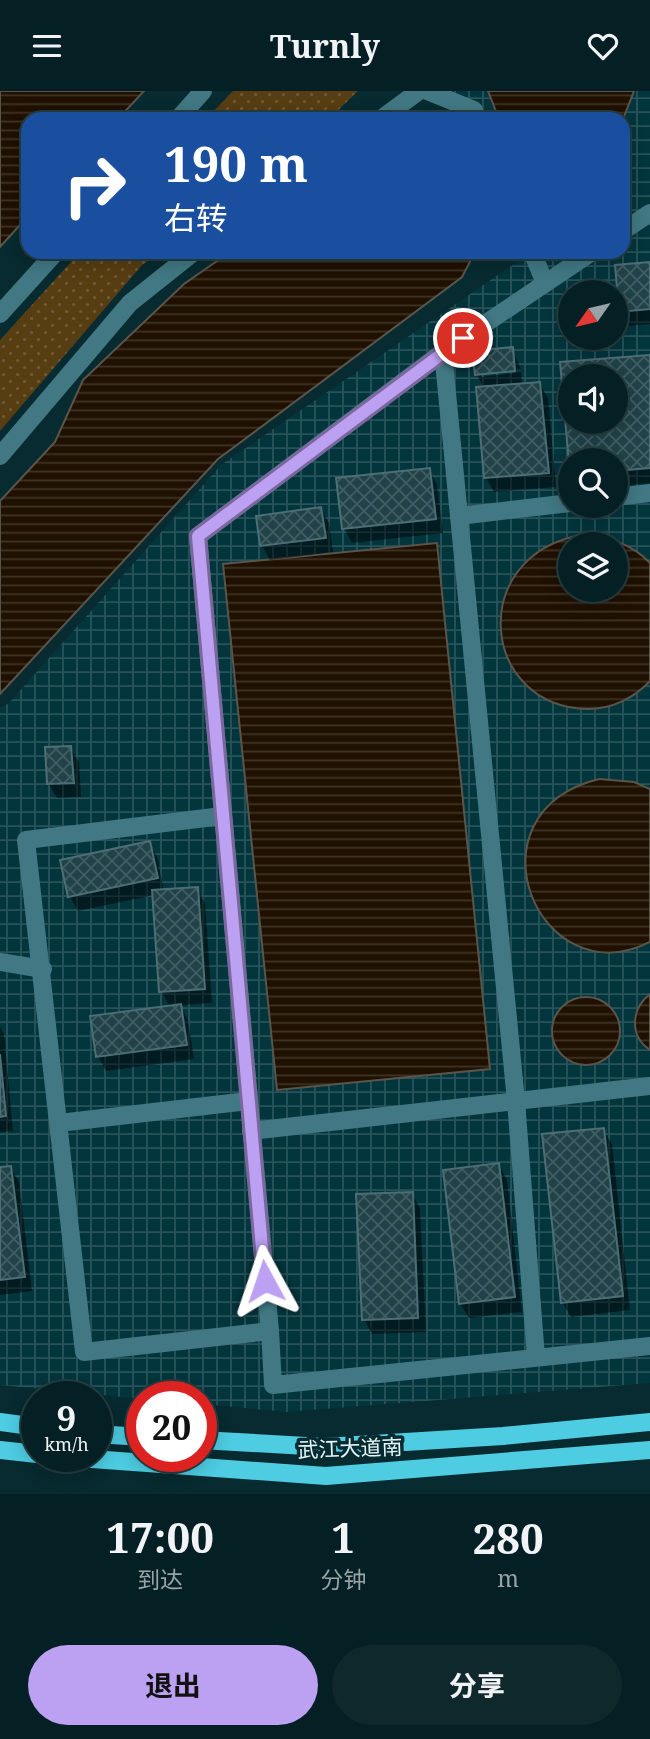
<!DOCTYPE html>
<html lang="zh">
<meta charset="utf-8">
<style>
:root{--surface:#052024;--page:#0e282c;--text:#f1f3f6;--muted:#97a3a6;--line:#263e41;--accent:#bca0f2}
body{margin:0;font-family:"Noto Serif","Noto Sans SC",serif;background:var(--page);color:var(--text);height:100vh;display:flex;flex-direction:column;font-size:26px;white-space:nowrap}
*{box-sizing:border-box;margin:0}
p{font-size:23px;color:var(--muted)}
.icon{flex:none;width:38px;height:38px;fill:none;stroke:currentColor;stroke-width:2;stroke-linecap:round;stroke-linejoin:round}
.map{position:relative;height:1403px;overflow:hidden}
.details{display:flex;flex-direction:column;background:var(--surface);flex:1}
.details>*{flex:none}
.banner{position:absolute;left:21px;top:21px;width:609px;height:147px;border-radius:21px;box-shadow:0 4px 18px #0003,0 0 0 2px var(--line);background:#1a4fa0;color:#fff;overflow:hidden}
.needle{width:46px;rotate:236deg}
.buttons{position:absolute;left:558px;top:189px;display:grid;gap:14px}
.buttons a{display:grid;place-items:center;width:70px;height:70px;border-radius:50%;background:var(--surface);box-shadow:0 4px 18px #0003,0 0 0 2px var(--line);font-size:35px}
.speed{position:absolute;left:21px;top:1290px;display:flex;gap:14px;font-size:35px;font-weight:700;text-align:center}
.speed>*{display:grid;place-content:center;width:91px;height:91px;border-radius:50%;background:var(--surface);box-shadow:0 4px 18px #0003,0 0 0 2px var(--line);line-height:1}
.speed small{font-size:18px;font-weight:400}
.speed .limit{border:10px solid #d22;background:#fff;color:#111}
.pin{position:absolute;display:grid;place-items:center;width:60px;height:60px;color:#fff;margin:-30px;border:4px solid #fff;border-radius:50%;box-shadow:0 2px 7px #0007}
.me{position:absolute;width:77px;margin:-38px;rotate:355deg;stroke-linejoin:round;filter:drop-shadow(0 0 5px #0008)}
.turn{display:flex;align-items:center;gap:24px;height:147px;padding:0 28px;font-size:32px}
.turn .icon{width:91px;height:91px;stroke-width:2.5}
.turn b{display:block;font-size:49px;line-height:60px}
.eta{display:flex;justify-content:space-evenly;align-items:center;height:119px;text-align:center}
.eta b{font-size:42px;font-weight:700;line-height:49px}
.primary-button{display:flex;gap:14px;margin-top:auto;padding:14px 28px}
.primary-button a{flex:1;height:80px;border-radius:42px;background:var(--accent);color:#111;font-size:28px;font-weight:700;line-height:80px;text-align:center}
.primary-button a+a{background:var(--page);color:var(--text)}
header{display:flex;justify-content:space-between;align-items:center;height:91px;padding:0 28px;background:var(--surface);font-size:32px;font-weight:700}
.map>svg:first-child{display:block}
.industrial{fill:url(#industrial-grid);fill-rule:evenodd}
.grass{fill:url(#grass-dots)}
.water{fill:url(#water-rules);stroke:#5a554b;stroke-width:2;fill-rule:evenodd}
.shadow{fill:#0007;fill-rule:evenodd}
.building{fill:url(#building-cross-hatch);stroke:#4c6e75;stroke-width:2;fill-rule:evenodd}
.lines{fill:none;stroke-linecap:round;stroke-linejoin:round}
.minor{stroke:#417883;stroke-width:18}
.major{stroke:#4dcce2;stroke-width:18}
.route-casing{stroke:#7a689d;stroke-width:18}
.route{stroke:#bca0f2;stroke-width:12}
.labels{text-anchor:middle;stroke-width:7;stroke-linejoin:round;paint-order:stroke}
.street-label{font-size:21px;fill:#e4f7fb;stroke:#072b30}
</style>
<header><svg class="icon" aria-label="menu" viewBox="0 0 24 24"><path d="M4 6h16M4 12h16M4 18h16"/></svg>Turnly<svg class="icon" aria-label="heart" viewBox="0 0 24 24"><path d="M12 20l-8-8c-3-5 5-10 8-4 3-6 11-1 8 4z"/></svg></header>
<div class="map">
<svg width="650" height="1403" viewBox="0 0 650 1403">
<defs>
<pattern id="industrial-grid" width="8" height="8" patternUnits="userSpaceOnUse" patternTransform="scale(1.75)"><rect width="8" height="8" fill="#03353d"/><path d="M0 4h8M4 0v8" fill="none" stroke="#28535a"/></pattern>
<pattern id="grass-dots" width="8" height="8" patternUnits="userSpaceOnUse" patternTransform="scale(1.75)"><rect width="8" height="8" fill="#573d12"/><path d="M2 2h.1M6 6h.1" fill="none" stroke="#6f5a35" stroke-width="1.8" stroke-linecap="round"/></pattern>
<pattern id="water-rules" width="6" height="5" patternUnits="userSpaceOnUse" patternTransform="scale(1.75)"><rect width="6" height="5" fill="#1f1000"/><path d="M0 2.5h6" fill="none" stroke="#3f3426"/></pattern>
<pattern id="building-cross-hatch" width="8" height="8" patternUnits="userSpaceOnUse" patternTransform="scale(1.75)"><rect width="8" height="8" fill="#204248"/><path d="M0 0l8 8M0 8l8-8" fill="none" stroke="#405e63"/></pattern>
</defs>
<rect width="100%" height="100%" fill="#072b30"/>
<path class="industrial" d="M450 0H650V1292L287 1321 201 1313V1306L142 1308 0 1294V617L9 612 221 374 517 171 513 161H623V28H461ZM570 201H616V247H570ZM570 285H616V331H570ZM570 369H616V415H570ZM570 453H616V499H570Z"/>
<g class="grass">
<polygon points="233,0 358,0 329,28 206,28"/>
<polygon points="80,161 161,161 142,174 0,340 0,249"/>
</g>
<g class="water">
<polygon points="0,0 144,0 118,28 28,28 28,125 0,156"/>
<polygon points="488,0 634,0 623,28 499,28"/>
<polygon points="230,161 475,161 462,186 218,368 0,603 0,410 55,351 83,289 184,193"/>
<path d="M581 444C608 446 631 452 650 472V590C634 607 612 618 588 618 480 616 466 465 581 444ZM616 453V499H570V453Z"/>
<polygon points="437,452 490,978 277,999 223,473"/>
<path d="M599 688 634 691 650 698V851C538 907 462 722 599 688Z"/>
<path d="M650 903V959C629 945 631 918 650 903Z"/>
<circle cx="586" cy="940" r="34"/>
</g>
<g class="shadow">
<polygon points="650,172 650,233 629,235 621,220"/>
<polygon points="512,258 521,278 481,282 481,286 521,281 522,294 539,292 548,307 556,396 494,401 486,387 484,297 477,284 474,262"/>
<path d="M650 266V392L616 395V369H570V375L562 273ZM570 285H616V331H570Z"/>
<polygon points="429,379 437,394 443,442 352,452 344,437"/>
<polygon points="321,418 329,432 333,461 270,469 262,455 258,426"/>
<polygon points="70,656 79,671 81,706 57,707 49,693"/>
<polygon points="149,752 157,766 164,800 197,797 205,812 212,912 180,914 188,929 194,968 106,980 98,965 170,916 161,900 154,804 78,820 70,806 62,770"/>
<polygon points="0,936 4,943 13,1040 0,1041"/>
<polygon points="603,1039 612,1053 630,1219 571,1226 562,1211"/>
<polygon points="499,1074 507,1089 522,1221 469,1227 460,1212"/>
<polygon points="10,1076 19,1091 32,1200 0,1204 0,1078"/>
<polygon points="412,1103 420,1117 426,1241 372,1243 364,1228"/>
</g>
<g class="building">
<polygon points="650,171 650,218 619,221 615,174"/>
<polygon points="513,256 515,280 475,284 472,260"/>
<path d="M650 264V377L616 380V369H570V384L560 271ZM570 285H616V331H570Z"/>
<polygon points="540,291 549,382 484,387 476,296"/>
<polygon points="430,377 436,428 342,438 336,387"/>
<polygon points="321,416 326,447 260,455 256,425"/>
<polygon points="71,655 74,692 47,693 45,656"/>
<polygon points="150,750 158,787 68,806 60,769"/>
<polygon points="198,796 205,898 159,901 152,799"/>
<polygon points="181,913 187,954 96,966 90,925"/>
<polygon points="0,963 6,1025 0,1026"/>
<polygon points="604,1037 623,1205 561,1212 542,1043"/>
<polygon points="499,1072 515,1206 459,1213 443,1079"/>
<polygon points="11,1075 25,1186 0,1189 0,1076"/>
<polygon points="413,1101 418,1227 362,1229 356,1103"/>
</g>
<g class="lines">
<g class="minor">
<polyline points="427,0 474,19"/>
<polyline points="178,28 203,0"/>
<polyline points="381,28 419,0"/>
<polyline points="623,140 650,122"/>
<polyline points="532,161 545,192"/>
<polyline points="0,223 56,161"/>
<polyline points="443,261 516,1010 536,1266"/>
<polyline points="0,365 130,212 194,161"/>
<polyline points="616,406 650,402"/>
<polyline points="459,425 570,412"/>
<polyline points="222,725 26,749 84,1261 270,1240 273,1294 650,1255"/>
<polyline points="0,871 43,878"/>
<polyline points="59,1032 248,1010"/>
<polyline points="251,1040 650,995"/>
<polyline points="270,1240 198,445 443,261 592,161"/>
</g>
<g class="major">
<polyline points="0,1331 37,1336"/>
<polyline points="96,1343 142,1346"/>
<polyline points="201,1349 324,1356 503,1345 650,1331"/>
<polyline points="0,1359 37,1363"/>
<polyline points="51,1365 326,1385 650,1359"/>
</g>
</g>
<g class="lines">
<g class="route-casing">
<polyline id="route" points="265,1190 198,445 463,247"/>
</g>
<use href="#route" class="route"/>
</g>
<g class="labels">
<g class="street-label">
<text transform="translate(350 1358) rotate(-2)" y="7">武江大道南</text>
</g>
</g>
</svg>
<div class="buttons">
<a><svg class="needle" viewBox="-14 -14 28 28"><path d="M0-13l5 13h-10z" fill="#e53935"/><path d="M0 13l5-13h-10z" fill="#97a3a6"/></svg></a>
<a><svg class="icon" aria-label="sound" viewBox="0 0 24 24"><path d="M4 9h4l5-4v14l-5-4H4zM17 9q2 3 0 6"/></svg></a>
<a><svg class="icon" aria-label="search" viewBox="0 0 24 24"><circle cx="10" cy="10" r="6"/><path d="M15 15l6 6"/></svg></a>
<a><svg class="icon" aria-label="layers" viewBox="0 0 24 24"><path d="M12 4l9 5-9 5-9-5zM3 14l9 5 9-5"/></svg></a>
</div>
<div class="speed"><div>9<small>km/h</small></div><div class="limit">20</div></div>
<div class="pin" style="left:463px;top:247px;background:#d93025"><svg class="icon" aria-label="arrive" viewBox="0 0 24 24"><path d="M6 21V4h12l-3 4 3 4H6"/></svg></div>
<svg class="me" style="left:265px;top:1190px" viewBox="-20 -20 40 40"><path d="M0-17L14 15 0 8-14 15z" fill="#bca0f2" stroke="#fff" stroke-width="4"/></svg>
<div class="banner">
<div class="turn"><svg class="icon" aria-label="right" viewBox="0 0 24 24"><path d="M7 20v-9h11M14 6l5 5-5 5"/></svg><div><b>190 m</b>右转</div></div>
</div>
</div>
<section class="details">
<div class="eta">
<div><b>17:00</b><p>到达</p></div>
<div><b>1</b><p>分钟</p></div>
<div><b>280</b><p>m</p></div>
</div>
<div class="primary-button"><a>退出</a><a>分享</a></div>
</section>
